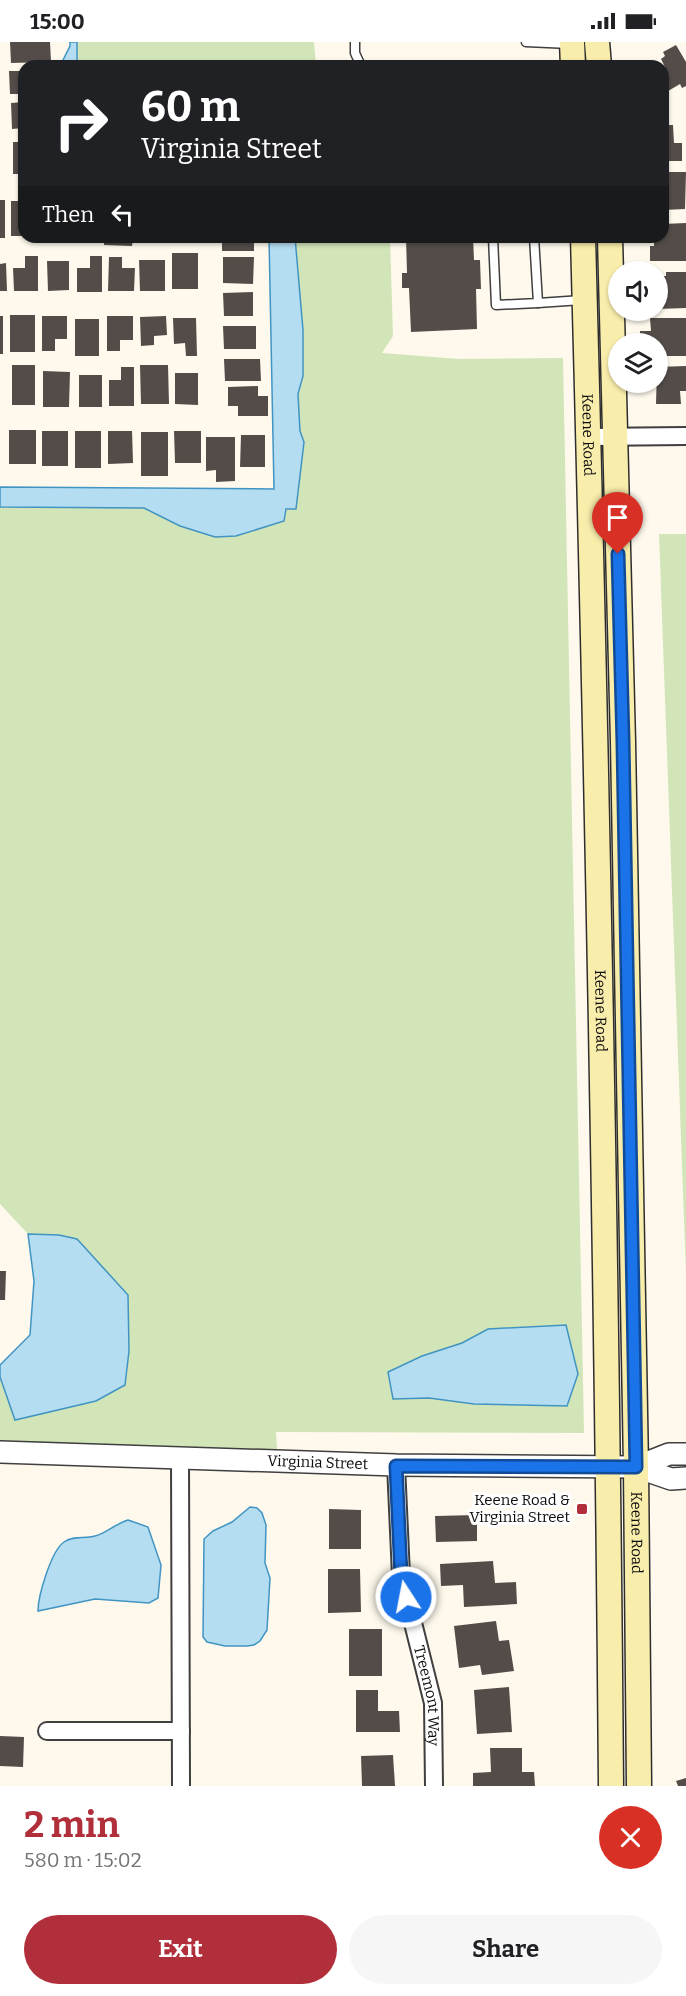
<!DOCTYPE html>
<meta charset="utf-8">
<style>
:root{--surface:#fff;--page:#f6f6f6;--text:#202124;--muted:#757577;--accent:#b12f3a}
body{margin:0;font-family:Bitter,serif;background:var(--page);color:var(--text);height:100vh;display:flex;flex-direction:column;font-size:22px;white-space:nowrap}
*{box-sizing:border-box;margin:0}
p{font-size:20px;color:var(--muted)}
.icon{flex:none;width:33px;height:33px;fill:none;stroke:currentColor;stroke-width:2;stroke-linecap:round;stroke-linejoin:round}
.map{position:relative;height:1744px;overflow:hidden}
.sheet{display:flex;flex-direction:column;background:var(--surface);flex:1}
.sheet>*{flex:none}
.top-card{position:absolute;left:18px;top:18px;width:651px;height:183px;border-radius:18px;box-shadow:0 2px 4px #0004;background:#202124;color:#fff;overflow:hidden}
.controls{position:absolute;left:608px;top:219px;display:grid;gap:12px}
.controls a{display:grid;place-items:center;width:60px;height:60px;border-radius:50%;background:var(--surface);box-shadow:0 2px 4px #0004;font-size:30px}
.pin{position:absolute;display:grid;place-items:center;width:51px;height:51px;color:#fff;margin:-62px -26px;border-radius:50% 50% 50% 0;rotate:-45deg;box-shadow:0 0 6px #0007}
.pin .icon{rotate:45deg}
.me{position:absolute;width:66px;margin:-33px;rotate:349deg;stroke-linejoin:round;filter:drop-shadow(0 0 4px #0008)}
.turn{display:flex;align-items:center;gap:21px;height:126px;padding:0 24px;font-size:27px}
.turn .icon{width:78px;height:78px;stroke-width:2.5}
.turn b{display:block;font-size:42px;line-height:51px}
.then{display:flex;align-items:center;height:57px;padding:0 24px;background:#0003;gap:12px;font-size:22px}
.round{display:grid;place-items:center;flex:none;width:63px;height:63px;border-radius:32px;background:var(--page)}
.head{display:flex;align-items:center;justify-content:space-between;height:102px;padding:0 24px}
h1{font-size:36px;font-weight:700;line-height:45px;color:var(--accent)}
.cta{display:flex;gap:12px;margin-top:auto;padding:12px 24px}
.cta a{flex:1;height:69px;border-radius:36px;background:var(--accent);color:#fff;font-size:24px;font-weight:700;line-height:69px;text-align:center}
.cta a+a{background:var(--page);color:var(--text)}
.status{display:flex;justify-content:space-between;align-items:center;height:42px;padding:0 30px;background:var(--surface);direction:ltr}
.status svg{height:16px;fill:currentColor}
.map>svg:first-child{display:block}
.green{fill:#d1e5b8;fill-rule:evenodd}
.water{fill:#b4ddf1;stroke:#4194c2;stroke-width:1.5}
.building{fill:#534c49}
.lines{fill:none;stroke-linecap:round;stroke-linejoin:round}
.service-casing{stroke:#3f3f3f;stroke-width:11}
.minor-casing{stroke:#3f3f3f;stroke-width:20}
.tertiary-casing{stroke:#3f3f3f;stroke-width:24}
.secondary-casing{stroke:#2e2e2e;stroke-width:27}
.service{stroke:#fff;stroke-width:8}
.minor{stroke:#fff;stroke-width:16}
.tertiary{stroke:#fff;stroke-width:21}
.secondary{stroke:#f9edab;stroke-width:24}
.route-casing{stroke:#114b97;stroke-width:15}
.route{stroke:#1a73e8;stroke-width:10}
.poi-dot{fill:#b12f3a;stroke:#fff;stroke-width:2}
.labels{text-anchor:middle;stroke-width:6;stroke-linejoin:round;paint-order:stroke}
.street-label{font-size:15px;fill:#0c0c0c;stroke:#fff}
.poi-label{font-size:15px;fill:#0c0c0c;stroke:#fff;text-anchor:end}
</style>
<div class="status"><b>15:00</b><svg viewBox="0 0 49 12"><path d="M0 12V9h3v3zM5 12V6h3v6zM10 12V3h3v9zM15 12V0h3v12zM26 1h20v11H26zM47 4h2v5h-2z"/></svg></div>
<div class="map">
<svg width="686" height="1744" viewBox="0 0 686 1744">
<rect width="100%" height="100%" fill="#fef9ec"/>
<g class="green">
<polygon points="77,0 314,0 316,24 77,24"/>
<path d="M295 195H390L393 294 382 311 459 317 563 316 584 1391 276 1390 277 1407 233 1409 0 1402V1335L16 1378 96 1359 125 1343 129 1309 59 1193 28 1192 0 1162V465L144 466 180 484 268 483 284 479 286 467H296L304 400 300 389 298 352 303 334V288ZM488 1287 567 1363 474 1362 429 1356 393 1357 388 1330 422 1314 462 1301Z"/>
<polygon points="659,492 686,492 686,1233"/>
</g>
<g class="water">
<polygon points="70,0 77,0 77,24 60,24 70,4"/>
<polygon points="269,195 295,195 303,288 303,334 298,352 300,389 304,400 296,467 286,467 284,479 236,494 215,495 180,484 144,466 0,465 0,445 274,447"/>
<polygon points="28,1192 59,1193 77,1197 128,1253 129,1309 125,1343 96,1359 15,1378 0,1335 0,1323 30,1293 34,1239"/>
<polygon points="566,1283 578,1332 567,1364 474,1362 429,1356 393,1357 388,1330 422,1314 462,1301 488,1287"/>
<polygon points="250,1465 257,1466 262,1471 266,1483 265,1521 270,1536 267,1588 260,1599 254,1603 247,1604 225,1604 207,1600 203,1595 204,1497 213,1489 232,1480"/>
<path d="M128 1478 148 1485 161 1523 158 1556 149 1561 95 1557 38 1569C38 1554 51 1509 64 1500 73 1493 85 1497 95 1494 105 1492 115 1482 128 1478Z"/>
</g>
<g class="building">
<polygon points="10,0 50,0 51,20 11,21"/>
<polygon points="676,3 686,20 686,44 682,46 680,42 663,52 663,26 665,25 661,17 665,14 663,10"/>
<polygon points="9,29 24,29 24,52 10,52"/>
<polygon points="24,60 24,86 12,87 11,61"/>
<polygon points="663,83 673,83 674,101 682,101 682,119 663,119"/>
<rect x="13" y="100" width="11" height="32"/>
<polygon points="663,130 686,130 685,167 663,168"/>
<rect x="0" y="158" width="5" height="38"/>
<polygon points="11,159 24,159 23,194 11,194"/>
<polygon points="686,181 686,219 650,219 650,204 654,204 654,195 663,195 663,182"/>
<polygon points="104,195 133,195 132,204 104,203"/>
<rect x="138" y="195" width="28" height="6"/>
<rect x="222" y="195" width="32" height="14"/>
<polygon points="406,195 473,195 474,218 480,218 481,247 476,247 477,287 411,290 409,246 402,246 402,231 407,231"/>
<rect x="172" y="211" width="26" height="36"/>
<polygon points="25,214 38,214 38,249 14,249 13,226 25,226"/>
<polygon points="90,214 102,214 102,250 77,250 77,226 90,226"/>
<polygon points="109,215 122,215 122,226 135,226 134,249 108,249"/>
<polygon points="223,215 254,215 253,242 223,241"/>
<polygon points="139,218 165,218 165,249 140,249"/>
<polygon points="47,219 69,219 69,248 48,249"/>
<polygon points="6,221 7,249 0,249 0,222"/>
<polygon points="666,230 686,230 686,266 657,267 657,234 666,234"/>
<polygon points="253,250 253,274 224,274 223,251"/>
<rect x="10" y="273" width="25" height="37"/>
<rect x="0" y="274" width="3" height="38"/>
<polygon points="42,274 67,274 67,297 55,297 55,309 42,309"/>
<polygon points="107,274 133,274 133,298 120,298 120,309 107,309"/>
<polygon points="166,274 167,293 154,294 154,303 141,304 140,275"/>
<polygon points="173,276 196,276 197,314 186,314 185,301 174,302"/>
<polygon points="650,276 686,276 686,314 657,314 657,302 640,302 640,289 651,289"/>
<rect x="75" y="277" width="24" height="37"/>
<polygon points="223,284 256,284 256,307 224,307"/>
<polygon points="224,317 260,317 261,339 225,339"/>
<rect x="12" y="323" width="23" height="40"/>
<polygon points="140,323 168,323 169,362 141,362"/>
<polygon points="686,324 686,349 680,349 681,362 656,362 657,325"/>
<polygon points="121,325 134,325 134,364 109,364 109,338 121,338"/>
<polygon points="43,329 70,330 69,365 43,365"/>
<polygon points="175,331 198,331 198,363 175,362"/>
<rect x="79" y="333" width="23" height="32"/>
<polygon points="258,344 258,354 268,354 268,374 238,374 238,364 228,364 228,345"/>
<rect x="9" y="388" width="27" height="34"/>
<rect x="42" y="389" width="26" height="35"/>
<rect x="75" y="389" width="26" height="37"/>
<polygon points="108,389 132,389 133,421 108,422"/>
<polygon points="174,389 201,389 201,421 175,421"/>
<rect x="141" y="390" width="27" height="44"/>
<polygon points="241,393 265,393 265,425 240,425"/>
<polygon points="206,395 235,395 235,439 216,440 216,428 206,429"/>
<polygon points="0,1229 6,1229 5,1258 0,1258"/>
<polygon points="329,1467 361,1468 361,1507 329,1507"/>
<polygon points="477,1473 477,1499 436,1500 435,1474"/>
<polygon points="493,1519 495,1541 516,1540 517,1562 464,1565 463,1543 441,1544 440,1522"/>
<polygon points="328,1527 360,1527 361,1570 328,1571"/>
<polygon points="496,1579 499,1599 509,1598 514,1629 482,1633 480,1623 459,1626 454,1584"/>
<rect x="349" y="1587" width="33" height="47"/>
<polygon points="509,1645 512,1690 477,1692 474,1648"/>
<polygon points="356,1648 378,1648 378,1669 399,1669 400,1690 356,1690"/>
<polygon points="0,1694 24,1695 23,1725 0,1724"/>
<polygon points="490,1706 522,1706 522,1730 534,1730 535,1744 473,1744 473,1731 491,1730"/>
<polygon points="393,1713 395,1744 362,1744 361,1714"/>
<polygon points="686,1736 686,1744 678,1744 676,1739"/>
</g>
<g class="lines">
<g class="service-casing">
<g id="service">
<polyline points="355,0 355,11 361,24"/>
<polyline points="526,0 570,2"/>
<polyline points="493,195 496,263 538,261 534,195"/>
<polyline points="538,261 582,258"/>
</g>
</g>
<g class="minor-casing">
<g id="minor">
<polyline points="588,395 686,394"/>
<polyline points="180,1416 181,1744"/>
<path id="s1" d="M396 1423 401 1533 433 1661 434 1744"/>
<polyline points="47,1689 181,1689"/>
</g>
</g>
<g class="tertiary-casing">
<g id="tertiary">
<path id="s2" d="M0 1410 396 1423 636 1425 671 1437 686 1436"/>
<polyline points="636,1425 669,1412 686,1412"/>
</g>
</g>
<g class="secondary-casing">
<g id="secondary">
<polyline points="572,0 573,24"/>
<polyline points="597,0 599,24"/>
<path id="s3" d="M583 195C597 711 607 1228 611 1744"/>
<path id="s4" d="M610 195 623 700 636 1425 639 1744"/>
</g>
</g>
<use href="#service" class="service"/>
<use href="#minor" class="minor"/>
<use href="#tertiary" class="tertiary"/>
<use href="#secondary" class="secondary"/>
</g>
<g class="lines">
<g class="route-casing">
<polyline id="route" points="406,1555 401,1533 396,1424 636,1425 623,700 618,512"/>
</g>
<use href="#route" class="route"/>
</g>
<rect class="poi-dot" x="576" y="1461" width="12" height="12" rx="3"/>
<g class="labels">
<g class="street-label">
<text dy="5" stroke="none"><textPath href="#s3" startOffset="198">Keene Road</textPath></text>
<text dy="5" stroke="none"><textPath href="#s3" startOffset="774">Keene Road</textPath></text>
<text dy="5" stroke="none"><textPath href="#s2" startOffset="318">Virginia Street</textPath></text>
<text dy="5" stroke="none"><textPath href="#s4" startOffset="1296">Keene Road</textPath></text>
<text dy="5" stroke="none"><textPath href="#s1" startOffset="234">Treemont Way</textPath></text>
</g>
<g class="poi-label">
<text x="570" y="1463">Keene Road &amp;<tspan x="570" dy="17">Virginia Street</tspan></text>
</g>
</g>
</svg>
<div class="controls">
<a><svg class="icon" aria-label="sound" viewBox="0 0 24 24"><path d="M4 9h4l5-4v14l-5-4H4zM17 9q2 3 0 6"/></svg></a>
<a><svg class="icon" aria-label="layers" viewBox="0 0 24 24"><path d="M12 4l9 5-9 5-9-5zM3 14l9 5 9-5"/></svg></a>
</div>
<div class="pin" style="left:618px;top:512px;background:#d93025"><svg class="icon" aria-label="arrive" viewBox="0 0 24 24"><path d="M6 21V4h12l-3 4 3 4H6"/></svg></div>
<svg class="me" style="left:406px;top:1555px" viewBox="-20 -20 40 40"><circle r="17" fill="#1a73e8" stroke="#fff" stroke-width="3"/><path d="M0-11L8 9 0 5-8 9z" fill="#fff"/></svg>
<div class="top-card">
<div class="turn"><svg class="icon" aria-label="right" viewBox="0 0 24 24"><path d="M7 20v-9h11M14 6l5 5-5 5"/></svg><div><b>60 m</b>Virginia Street</div></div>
<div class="then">Then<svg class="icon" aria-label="left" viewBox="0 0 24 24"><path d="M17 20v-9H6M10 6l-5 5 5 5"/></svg></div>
</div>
</div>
<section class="sheet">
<div class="head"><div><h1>2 min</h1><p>580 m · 15:02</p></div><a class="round" style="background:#d93025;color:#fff"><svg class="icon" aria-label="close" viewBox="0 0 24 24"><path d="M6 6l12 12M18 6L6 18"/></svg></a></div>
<div class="cta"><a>Exit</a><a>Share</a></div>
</section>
